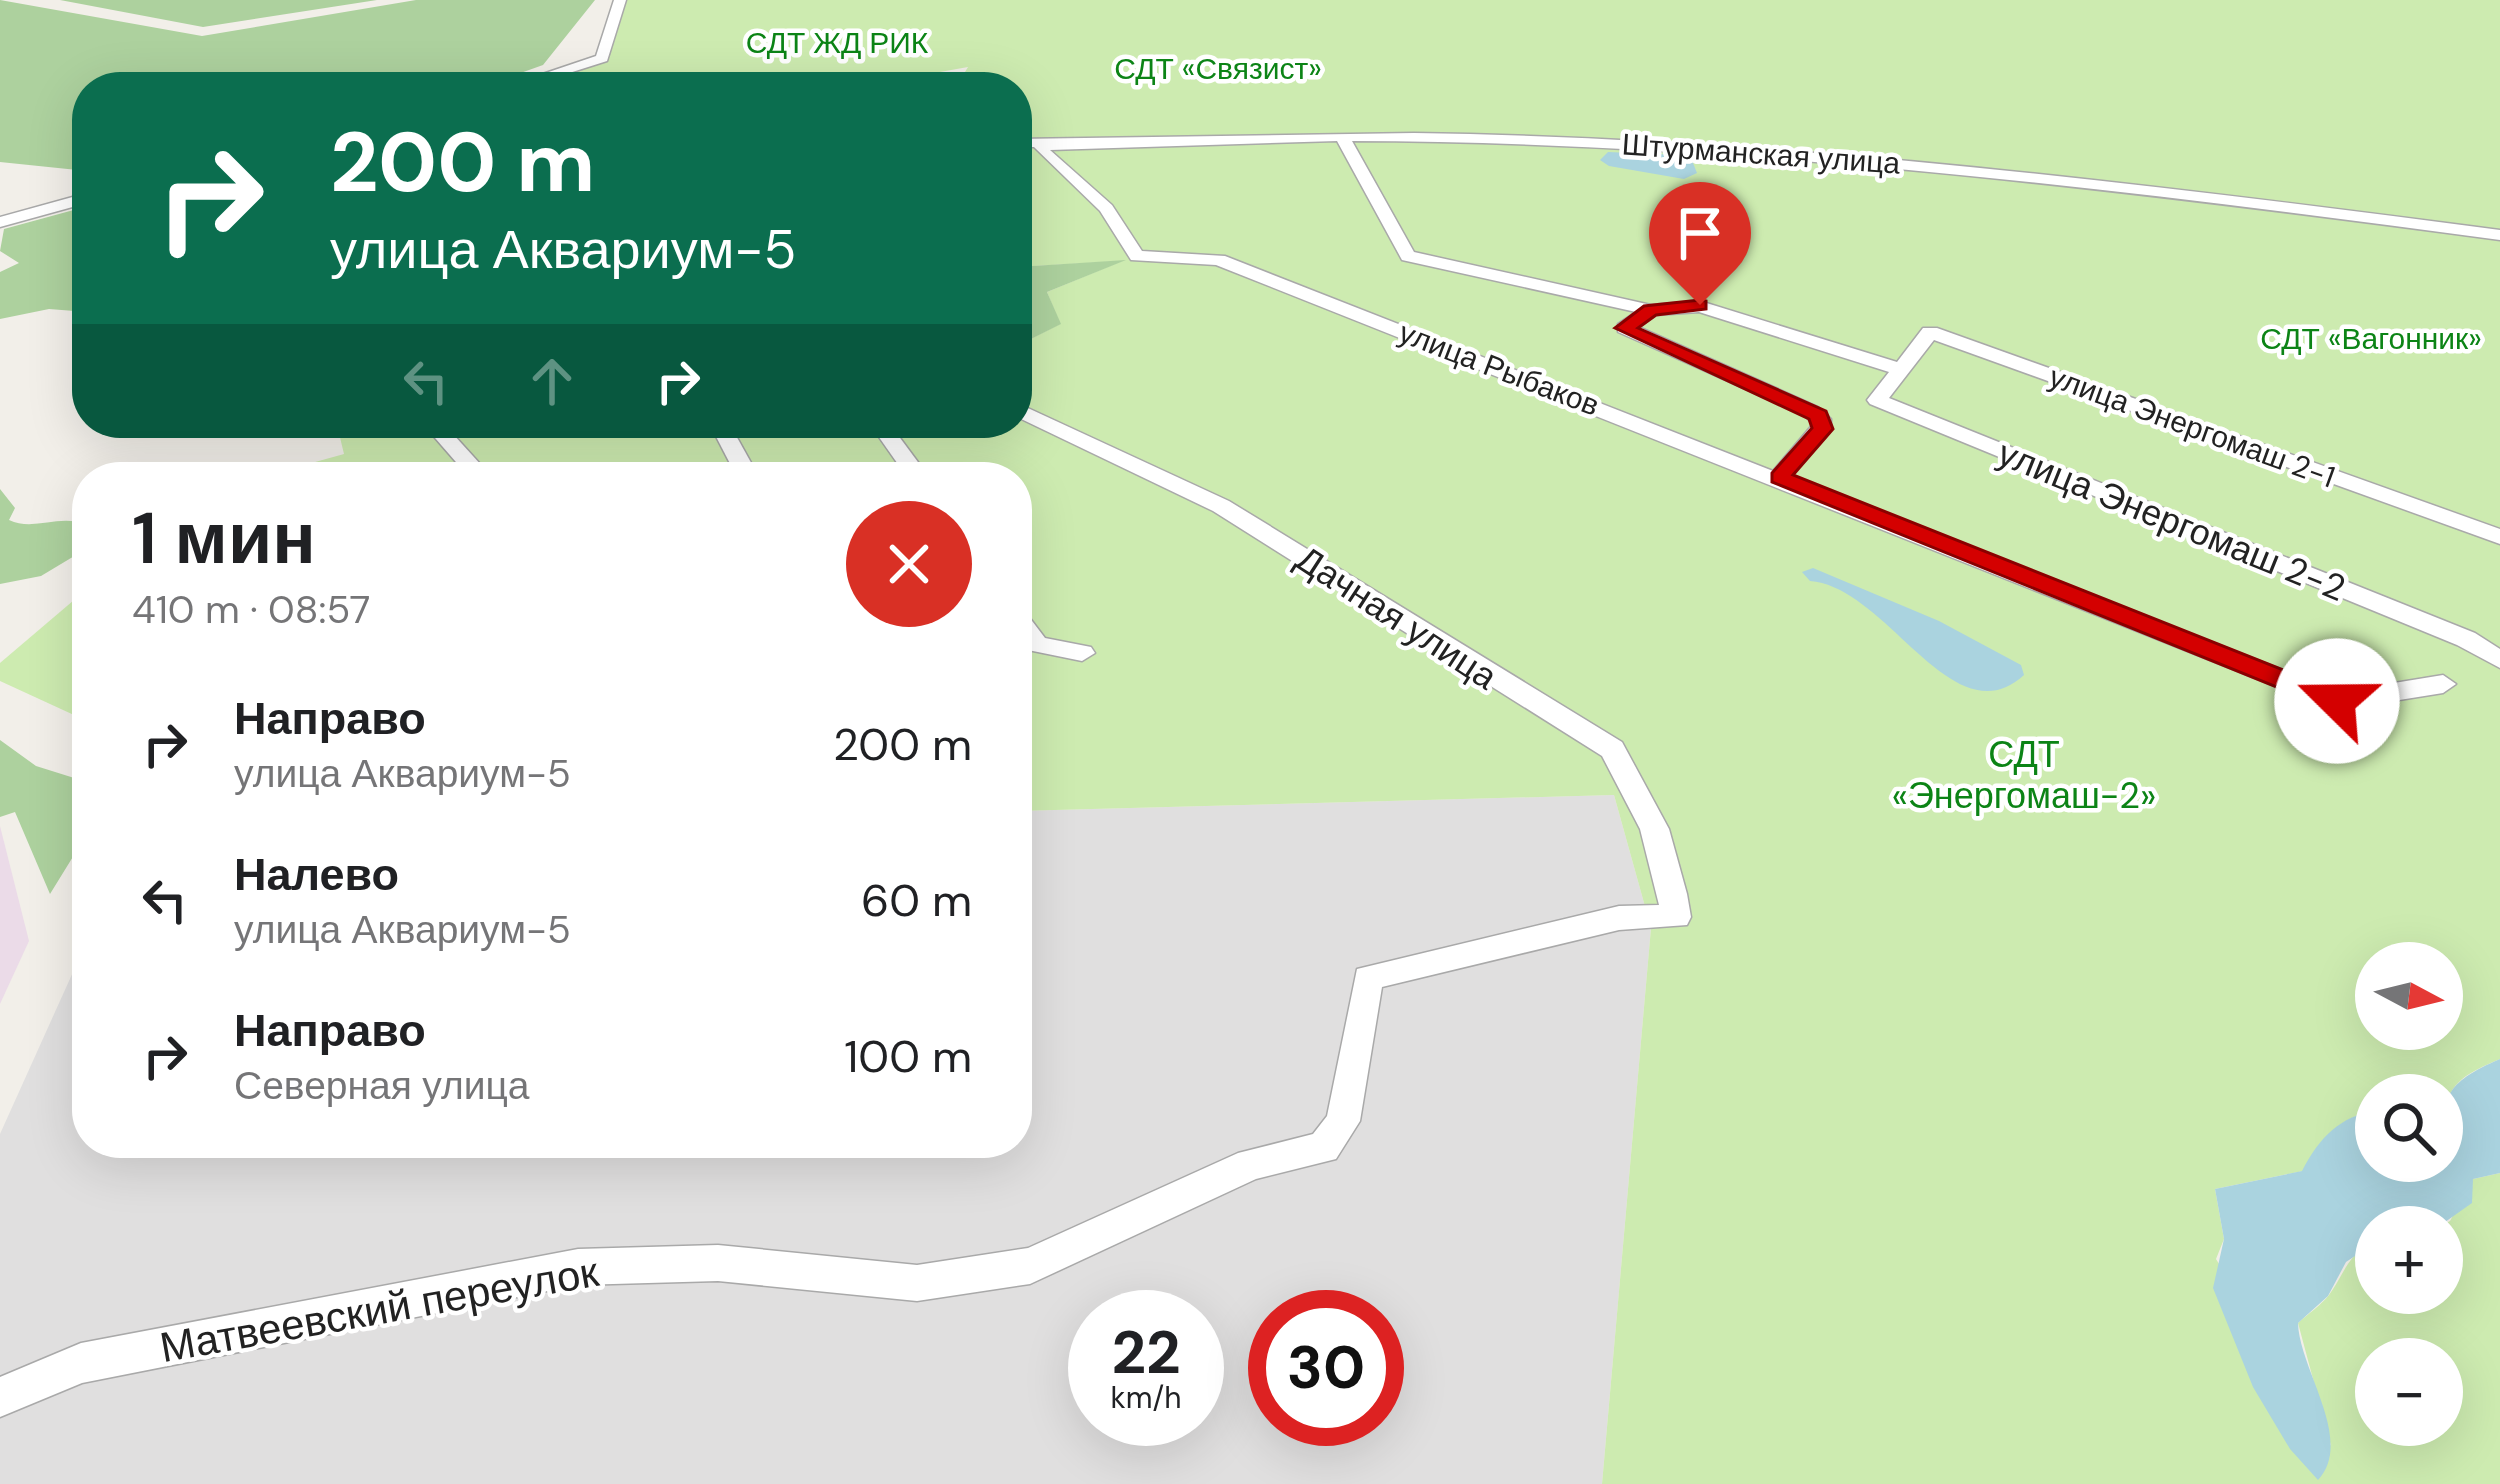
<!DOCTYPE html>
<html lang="ru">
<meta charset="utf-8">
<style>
:root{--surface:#fff;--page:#f2f2f2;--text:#202124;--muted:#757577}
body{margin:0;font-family:"DM Sans",sans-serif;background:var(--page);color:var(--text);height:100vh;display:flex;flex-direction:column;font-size:45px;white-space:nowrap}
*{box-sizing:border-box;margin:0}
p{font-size:39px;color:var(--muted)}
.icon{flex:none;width:66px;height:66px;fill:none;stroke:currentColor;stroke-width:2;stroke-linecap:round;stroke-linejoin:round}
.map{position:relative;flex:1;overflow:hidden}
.sheet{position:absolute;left:72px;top:462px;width:960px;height:696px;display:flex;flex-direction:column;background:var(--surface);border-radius:48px;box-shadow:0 12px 48px #0002}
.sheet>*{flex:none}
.banner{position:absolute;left:72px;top:72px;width:960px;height:366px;border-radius:48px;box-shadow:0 12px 48px #0002;background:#0b6e4f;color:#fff;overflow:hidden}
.needle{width:78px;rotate:97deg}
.buttons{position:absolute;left:2355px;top:942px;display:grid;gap:24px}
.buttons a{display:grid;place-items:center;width:108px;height:108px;border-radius:50%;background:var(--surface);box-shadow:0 12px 48px #0002;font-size:60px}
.speed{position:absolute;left:1068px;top:1290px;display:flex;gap:24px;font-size:60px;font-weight:700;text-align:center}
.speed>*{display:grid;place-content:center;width:156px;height:156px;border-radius:50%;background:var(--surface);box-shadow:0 12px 48px #0002;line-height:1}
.speed small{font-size:30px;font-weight:400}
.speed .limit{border:18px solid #d22;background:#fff;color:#111}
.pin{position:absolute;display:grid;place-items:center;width:102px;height:102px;color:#fff;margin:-123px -51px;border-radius:50% 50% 50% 0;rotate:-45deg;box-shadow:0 0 12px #0007}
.pin .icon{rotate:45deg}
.me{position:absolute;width:132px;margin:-66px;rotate:292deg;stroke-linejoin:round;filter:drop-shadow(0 0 9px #0008)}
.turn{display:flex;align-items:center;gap:42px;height:252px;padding:0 60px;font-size:54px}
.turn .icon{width:156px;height:156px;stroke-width:2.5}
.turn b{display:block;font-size:84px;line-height:102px}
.lanes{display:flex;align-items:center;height:114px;padding:0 60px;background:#0003;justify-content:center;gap:60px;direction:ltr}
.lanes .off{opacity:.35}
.round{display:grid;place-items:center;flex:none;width:126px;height:126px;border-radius:63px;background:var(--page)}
.summary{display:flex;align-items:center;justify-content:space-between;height:204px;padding:0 60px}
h1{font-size:72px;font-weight:600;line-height:90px}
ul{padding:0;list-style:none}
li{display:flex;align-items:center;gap:36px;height:156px;padding:0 60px}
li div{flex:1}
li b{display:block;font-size:45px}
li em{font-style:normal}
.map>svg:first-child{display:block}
.residential{fill:#e0dfdf;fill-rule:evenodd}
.industrial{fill:#ebdbe8}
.grass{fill:#cdebb0;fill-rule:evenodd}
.forest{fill:#add19e}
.water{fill:#aad3df}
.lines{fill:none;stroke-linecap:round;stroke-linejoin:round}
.minor-casing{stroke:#a9a9a9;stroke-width:3}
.minor{fill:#fff;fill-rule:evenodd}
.route{fill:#d40000;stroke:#8a0000;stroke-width:3}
.labels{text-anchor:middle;stroke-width:9;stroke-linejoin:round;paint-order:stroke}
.far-park-label{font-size:30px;fill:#0c8416;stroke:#fff}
.far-street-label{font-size:30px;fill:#222;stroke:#fff}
.street-label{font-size:36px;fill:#222;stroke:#fff}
.park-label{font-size:36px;fill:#0c8416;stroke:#fff}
.near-street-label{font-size:42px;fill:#222;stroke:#fff}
</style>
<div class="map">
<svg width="2500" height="1484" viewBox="0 0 2500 1484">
<rect width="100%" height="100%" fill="#f2efe9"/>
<path class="residential" d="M1614 795 1651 928 1602 1484H0V1134L87 941V1143H1017V811ZM1095 1317H1197V1419H1095ZM1275 1317H1377V1419H1275Z"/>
<polygon class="industrial" points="0,826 29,941 0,1004"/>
<g class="grass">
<path d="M617 0H2500V1059C2468 1073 2450 1080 2442 1116V1095H2376V1110C2342 1116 2318 1140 2303 1171L2215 1189 2224 1239 2216 1259 2331 1446 2298 1323C2308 1314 2321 1305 2329 1295 2345 1273 2348 1252 2376 1242V1293H2442L2438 1227 2450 1221 2473 1179 2500 1173V1484H1602L1651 928 1614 795 1017 811V477H261L344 454 337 425 343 423H1017V372L1028 362 1017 346 1060 324 1047 292 1122 261 1017 267V87H869L959 82 968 67 856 87H506L597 58ZM2376 963H2442V1029H2376ZM2376 1359H2442V1425H2376Z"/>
<polygon points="87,589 87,721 0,681 0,663"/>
</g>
<g class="forest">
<polygon points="0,0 202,36 416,0 595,0 543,65 482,87 87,87 87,171 0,162"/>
<polygon points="60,0 377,0 203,27"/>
<polygon points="81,208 87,220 87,312 49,309 0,319 0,272 19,263 0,251 4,229"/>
<polygon points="1126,260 1047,292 1061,324 1017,346 1017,267"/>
<path d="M0 489 15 508 9 520C34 532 60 513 87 525L81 552 41 576 0 584Z"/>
<polygon points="0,740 36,766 87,782 87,834 50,894 15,812 0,817"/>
</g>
<g class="water">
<polygon points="1608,152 1681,155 1691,158 1697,173 1684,179 1609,166 1600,160"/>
<path d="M1813 568 1939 621 2021 665 2024 675C1953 740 1888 587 1810 581L1802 572Z"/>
<path d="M2500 1059V1173L2473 1179 2472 1203 2438 1227H2376V1242L2346 1262 2328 1296 2298 1323C2299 1369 2355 1440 2318 1480L2290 1449 2253 1387 2213 1288 2224 1239 2215 1189 2302 1171C2319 1138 2339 1117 2376 1110V1161H2442C2442 1099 2440 1085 2500 1059Z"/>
</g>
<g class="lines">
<g class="minor-casing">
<g id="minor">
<polygon points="614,0 626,0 607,61 525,87 504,87 596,56"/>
<path d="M1414 133C1778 138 2140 183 2500 230V240C2119 189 1736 142 1352 141L1414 252 1651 305 1700 301 1897 362 1923 328H1937L2500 529V544L1934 340 1889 398 2475 633 2500 649V668L2457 645 1870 404 1867 400 1889 372 1699 312 1656 315 1639 327 1818 407 1831 419V427L1790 477 2339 692 2443 675 2456 684 2443 693 2337 710 2328 707 1216 265 1131 260 1100 211 1034 147H1017V139ZM1337 141 1402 260 1636 312 1618 324V332L1804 415 1813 424 1773 471 1225 256 1142 251 1112 205 1050 150Z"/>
<polygon points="87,193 87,203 0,227 0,217"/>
<polygon points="1017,403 1229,501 1622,742 1669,829 1687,894 1691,917 1687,925 1619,930 1382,987 1360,1121 1336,1159 1256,1179 1030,1284 917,1301 718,1281 578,1285 82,1383 0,1417 0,1377 81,1343 578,1249 718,1245 917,1265 1028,1248 1238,1153 1313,1134 1327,1116 1357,969 1619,906 1659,905 1640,829 1602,756 1213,511 1017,417"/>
<polygon points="422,423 443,423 492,477 469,477"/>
<polygon points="709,423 729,423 759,477 737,477"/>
<polygon points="869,423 889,423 929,477 907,477"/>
<polygon points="1017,610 1026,613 1045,638 1091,647 1095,653 1082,661 1028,650 1017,635"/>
</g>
</g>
<use href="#minor" class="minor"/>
</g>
<polygon class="route" points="1700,300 1706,301 1706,309 1656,315 1638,328 1826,411 1833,429 1793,475 2346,695 2346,708 2328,708 1772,482 1772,473 1812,428 1809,419 1615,328 1644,306"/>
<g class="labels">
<g class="far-park-label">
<text x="837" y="53">СДТ ЖД РИК</text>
<text x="1218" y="79">СДТ «Связист»</text>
<text x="2371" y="349">СДТ «Вагонник»</text>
</g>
<g class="far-street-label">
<text transform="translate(1761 154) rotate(4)" y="10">Штурманская улица</text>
<text transform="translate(1499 369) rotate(21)" y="10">улица Рыбаков</text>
<text transform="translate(2192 427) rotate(20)" y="10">улица Энергомаш 2-1</text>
</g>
<g class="street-label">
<text transform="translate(2172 520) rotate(22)" y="13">улица Энергомаш 2-2</text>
<text transform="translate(1397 617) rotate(33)" y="13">Дачная улица</text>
</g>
<g class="park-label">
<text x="2024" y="767">СДТ<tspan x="2024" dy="41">«Энергомаш-2»</tspan></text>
</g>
<g class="near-street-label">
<text transform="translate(379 1309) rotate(-10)" y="15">Матвеевский переулок</text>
</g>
</g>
</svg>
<div class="buttons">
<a><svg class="needle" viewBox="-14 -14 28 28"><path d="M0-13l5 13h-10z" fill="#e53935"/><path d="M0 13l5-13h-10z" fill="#757577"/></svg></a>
<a><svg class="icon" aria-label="search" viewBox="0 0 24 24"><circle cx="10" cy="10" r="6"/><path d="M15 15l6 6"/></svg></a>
<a>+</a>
<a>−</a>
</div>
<div class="speed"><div>22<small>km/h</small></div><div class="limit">30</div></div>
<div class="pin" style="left:1700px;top:305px;background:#d93025"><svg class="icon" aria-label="arrive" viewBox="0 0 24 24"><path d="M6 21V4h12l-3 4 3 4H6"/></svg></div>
<svg class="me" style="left:2337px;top:701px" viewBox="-20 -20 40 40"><circle r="19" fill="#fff"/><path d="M0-13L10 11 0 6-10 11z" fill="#d40000"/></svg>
<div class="banner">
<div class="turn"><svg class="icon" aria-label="right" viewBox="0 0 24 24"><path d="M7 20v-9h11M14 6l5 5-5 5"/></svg><div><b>200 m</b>улица Аквариум-5</div></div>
<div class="lanes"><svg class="icon off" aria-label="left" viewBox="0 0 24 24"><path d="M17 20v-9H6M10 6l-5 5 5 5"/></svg><svg class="icon off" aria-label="ahead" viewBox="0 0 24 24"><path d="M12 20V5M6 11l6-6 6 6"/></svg><svg class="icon" aria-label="right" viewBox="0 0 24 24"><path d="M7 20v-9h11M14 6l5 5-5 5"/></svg></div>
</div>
<section class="sheet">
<div class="summary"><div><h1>1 мин</h1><p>410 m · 08:57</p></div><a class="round" style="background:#d93025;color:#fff"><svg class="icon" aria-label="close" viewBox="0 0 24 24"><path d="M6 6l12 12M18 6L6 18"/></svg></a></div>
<ul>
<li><svg class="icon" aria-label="right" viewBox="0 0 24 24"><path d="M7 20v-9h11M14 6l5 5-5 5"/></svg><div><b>Направо</b><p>улица Аквариум-5</p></div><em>200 m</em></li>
<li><svg class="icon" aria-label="left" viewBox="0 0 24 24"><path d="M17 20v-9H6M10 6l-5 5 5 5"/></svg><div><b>Налево</b><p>улица Аквариум-5</p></div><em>60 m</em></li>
<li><svg class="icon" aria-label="right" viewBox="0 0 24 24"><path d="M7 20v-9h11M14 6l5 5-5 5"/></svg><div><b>Направо</b><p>Северная улица</p></div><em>100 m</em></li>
</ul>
</section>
</div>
